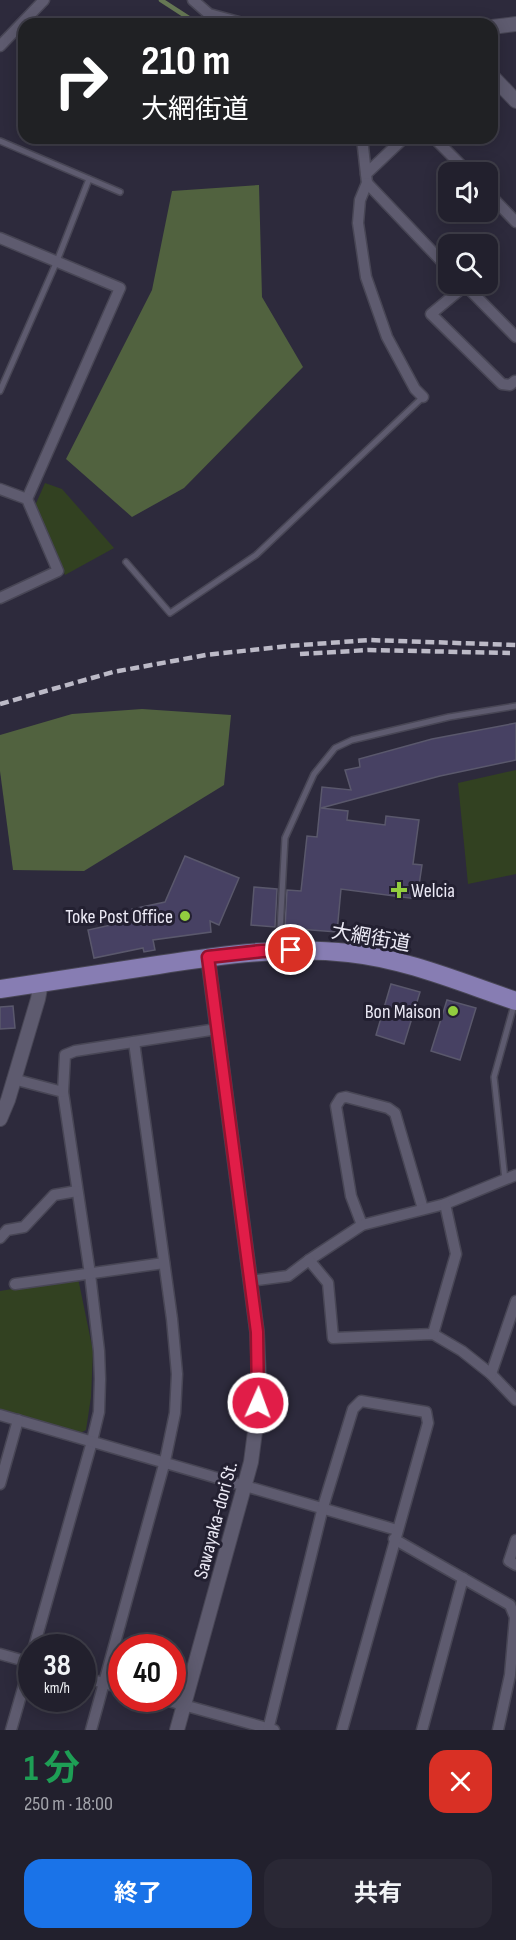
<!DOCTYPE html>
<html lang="ja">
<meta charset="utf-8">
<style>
:root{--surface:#22202d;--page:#2a2835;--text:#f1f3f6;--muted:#a2a3aa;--line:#3f3e49;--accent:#1a73e8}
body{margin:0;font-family:"Sofia Sans Condensed","Noto Sans JP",sans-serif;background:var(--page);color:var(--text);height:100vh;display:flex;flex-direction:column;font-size:22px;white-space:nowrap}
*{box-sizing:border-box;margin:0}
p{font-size:20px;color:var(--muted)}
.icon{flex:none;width:33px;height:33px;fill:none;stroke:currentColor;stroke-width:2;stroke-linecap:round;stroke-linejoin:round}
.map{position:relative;height:1730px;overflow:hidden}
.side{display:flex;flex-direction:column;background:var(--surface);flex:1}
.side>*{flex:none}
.guide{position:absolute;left:18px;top:18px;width:480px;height:126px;border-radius:18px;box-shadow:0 3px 15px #0003,0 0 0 2px var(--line);background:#202124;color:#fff;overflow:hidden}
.tools{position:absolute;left:438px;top:162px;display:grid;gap:12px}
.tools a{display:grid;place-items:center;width:60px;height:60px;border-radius:12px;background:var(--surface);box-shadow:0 3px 15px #0003,0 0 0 2px var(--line);font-size:30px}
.speed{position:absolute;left:18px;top:1634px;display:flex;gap:12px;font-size:30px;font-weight:700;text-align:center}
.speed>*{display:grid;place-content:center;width:78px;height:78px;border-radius:50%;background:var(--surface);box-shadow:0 3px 15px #0003,0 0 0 2px var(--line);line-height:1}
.speed small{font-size:15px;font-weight:400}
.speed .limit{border:9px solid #d22;background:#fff;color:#111}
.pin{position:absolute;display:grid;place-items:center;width:51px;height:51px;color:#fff;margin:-26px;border:3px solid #fff;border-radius:50%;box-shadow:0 2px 6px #0007}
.me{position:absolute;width:66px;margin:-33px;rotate:2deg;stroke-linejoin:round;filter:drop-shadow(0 0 4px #0008)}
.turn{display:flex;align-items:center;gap:21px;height:126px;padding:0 24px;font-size:27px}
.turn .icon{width:78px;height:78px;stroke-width:2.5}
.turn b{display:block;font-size:42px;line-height:51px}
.round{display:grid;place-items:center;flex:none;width:63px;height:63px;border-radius:18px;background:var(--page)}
.headline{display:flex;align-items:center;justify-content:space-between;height:102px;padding:0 24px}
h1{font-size:36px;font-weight:700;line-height:45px;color:#1e9e55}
.action{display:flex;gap:12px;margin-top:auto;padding:12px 24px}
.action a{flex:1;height:69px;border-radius:18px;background:var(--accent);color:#fff;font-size:24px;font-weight:700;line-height:69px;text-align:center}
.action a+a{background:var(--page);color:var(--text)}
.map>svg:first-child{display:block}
.green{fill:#324121}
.forest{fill:#51623f}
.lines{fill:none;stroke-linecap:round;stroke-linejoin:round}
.stream{stroke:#667854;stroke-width:4.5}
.building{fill:#474163;stroke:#5a586c;stroke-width:1.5}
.service-casing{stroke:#484655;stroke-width:8}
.minor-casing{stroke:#484655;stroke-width:13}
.tertiary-casing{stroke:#484655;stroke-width:16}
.primary-casing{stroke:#484655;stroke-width:20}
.service{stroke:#5e5b6f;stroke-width:5}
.minor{stroke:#5e5b6f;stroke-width:10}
.tertiary{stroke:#5e5b6f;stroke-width:14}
.primary{stroke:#877db3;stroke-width:18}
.rail{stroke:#bcbac7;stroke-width:4.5;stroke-dasharray:9 4.5;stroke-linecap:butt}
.route-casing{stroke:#92132f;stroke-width:15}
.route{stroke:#e11d48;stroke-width:10}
.poi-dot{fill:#92cd3f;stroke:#232031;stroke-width:2}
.labels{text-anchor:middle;stroke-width:6;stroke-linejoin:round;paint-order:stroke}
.poi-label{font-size:20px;fill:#ebe9f5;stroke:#232031;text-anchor:end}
.street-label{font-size:20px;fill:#ebe9f5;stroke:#232031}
</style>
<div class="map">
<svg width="516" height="1730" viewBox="0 0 516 1730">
<rect width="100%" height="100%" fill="#2d2a3c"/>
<g class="green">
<polygon points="45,483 62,489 114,548 65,575 34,508"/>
<polygon points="516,770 516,874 468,884 458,783"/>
<polygon points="78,1278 93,1351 91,1397 86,1430 80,1433 0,1412 0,1291"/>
</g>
<g class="forest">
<polygon points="259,185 262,297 303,367 184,488 132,517 66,459 152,290 172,191"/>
<polygon points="142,709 231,715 224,785 84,871 13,870 0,771 0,735 72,714"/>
</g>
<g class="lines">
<polyline class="stream" points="161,0 198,24"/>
</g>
<g class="building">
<polygon points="516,723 516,760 440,776 321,808 348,811 347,820 385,825 386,816 419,820 413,864 422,865 417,899 341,889 337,932 285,928 287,890 301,891 307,836 317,837 322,787 351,790 345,770 360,767 359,759 432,739"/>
<polygon points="185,856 239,878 219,925 210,921 211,932 153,940 155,950 144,952 143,948 94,958 88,930 134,920 132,909 165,902"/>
<polygon points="254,887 277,889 275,927 251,925"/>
<polygon points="391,984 420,992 404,1044 376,1035"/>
<polygon points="447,1000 476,1008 460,1060 431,1051"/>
<polygon points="13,1006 15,1028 0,1029 0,1007"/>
</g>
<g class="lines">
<g class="service-casing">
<g id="service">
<polyline points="0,141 120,192"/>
<polyline points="0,391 57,261 89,179"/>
<polyline points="126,562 170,613 256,555 423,397"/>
<polyline points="279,949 285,838 314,774 335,748 352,740 449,717 516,706"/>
<polyline points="505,1180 494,1077 514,1005"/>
</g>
</g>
<g class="minor-casing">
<g id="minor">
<polyline points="193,0 209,14 246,24"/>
<polyline points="0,46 44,0"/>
<polyline points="362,138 367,183 360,200 358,223 366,277 387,337 415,389 423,397"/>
<polyline points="434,138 468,172"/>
<polyline points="366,174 404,138"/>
<polyline points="367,183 448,268"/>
<polyline points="488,193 516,222"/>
<polyline points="0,238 120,288 27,499"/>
<polyline points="464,284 516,337"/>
<polyline points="466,285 431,314 502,384 510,385 515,381"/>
<polyline points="0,489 27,499 58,571 0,598"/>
<polyline points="13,1079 63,1092 90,1274 99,1351 100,1379 99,1412 91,1445 34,1647"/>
<polyline points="63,1092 65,1055 75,1051 217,1029"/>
<polyline points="362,1225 351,1196 336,1106 341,1098 346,1097 388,1108 395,1113 423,1209"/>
<polyline points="0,1238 7,1230 24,1227 54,1195 77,1191"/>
<polyline points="309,1260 362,1225 445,1204 516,1175"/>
<polyline points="250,1281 288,1276 309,1260 328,1283 333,1338 433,1334 462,1351 491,1374 516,1400"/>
<polyline points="15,1284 164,1263"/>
<polyline points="433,1334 456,1254 445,1204"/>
<polyline points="491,1374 516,1301"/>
<polyline points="0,1415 397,1530"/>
<polyline points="0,1484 18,1420"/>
<polyline points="394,1539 510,1605 515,1617 510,1675 498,1730"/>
<polyline points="516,1540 509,1561 516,1565"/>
<polyline points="0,1654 32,1663"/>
<polyline points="82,1677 122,1688"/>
<polyline points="158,1698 274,1730"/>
<polyline points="11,1730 32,1657"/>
<polyline points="91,1730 165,1461 175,1413 177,1374 172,1319 134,1042"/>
<polyline points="268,1730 323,1507 353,1409 361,1401 426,1412 428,1423 342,1730"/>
<polyline points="422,1730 463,1578"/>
</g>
</g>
<g class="tertiary-casing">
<g id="tertiary">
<polyline points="492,27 516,24"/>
<polyline points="492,76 516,101"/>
<polyline points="0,1119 8,1100 38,999 41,983"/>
<polyline points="177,1730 251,1462 256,1424 259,1382 257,1332 208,958"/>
</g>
</g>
<g class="primary-casing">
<path id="primary" d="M0 989C53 981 106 973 158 965 222 955 285 946 349 953 406 959 462 983 516 1001"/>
</g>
<use href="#service" class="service"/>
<use href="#minor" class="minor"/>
<use href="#tertiary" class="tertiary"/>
<use href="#primary" class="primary"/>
<g class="rail">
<polyline points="300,654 369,650 510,653"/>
<polyline points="0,704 113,672 206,655 288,646 369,640 516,645"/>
</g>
</g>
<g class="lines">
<g class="route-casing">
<polyline id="route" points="258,1403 257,1332 208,957 262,951 291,950"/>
</g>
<use href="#route" class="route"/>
</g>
<g class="poi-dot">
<path d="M396 881h6v6h6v6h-6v6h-6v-6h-6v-6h6z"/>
<circle cx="185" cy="916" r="6"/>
<circle cx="453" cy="1011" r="6"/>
</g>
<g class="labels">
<g class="poi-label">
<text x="411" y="897" text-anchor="start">Welcia</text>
<text x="173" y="923">Toke Post Office</text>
<text x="441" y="1018">Bon Maison</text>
</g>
<g class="street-label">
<text transform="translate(371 937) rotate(10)" y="7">大網街道</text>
<text transform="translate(215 1520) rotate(-75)" y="7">Sawayaka-dori St.</text>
</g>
</g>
</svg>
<div class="tools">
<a><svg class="icon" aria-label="sound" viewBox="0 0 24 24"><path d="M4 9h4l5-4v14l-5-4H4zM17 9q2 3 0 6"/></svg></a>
<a><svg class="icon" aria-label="search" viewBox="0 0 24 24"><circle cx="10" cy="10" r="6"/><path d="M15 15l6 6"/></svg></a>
</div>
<div class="speed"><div>38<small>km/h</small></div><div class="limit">40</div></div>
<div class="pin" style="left:291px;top:950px;background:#d93025"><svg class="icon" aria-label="arrive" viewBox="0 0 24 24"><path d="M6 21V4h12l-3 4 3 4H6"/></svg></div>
<svg class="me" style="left:258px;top:1403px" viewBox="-20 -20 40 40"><circle r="17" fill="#e11d48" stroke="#fff" stroke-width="3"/><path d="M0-11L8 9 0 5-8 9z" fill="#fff"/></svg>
<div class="guide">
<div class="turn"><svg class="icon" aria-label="right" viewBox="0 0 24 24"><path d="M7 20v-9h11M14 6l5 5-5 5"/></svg><div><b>210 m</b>大網街道</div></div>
</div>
</div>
<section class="side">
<div class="headline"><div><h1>1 分</h1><p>250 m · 18:00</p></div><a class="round" style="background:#d93025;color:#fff"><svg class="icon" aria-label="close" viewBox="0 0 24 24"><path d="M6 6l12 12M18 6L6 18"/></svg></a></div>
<div class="action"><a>終了</a><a>共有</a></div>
</section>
